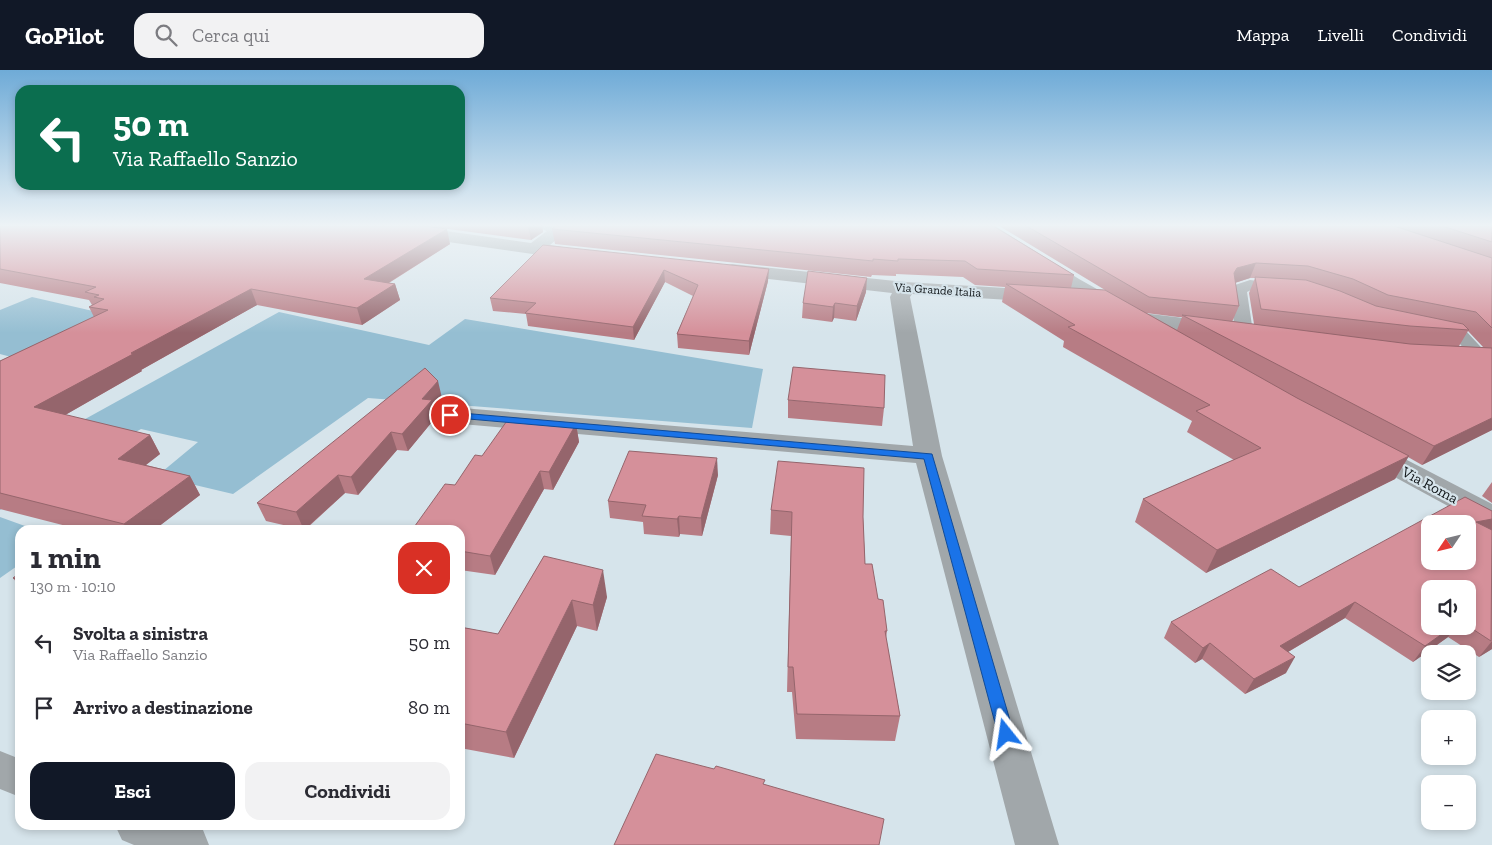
<!DOCTYPE html>
<html lang="it">
<meta charset="utf-8">
<style>
:root{--surface:#fff;--page:#f2f2f3;--text:#2b2b33;--muted:#7c7c81;--accent:#111827}
body{margin:0;font-family:"Zilla Slab",serif;background:var(--page);color:var(--text);height:100vh;display:flex;flex-direction:column;font-size:19px;white-space:nowrap}
*{box-sizing:border-box;margin:0}
p{font-size:16px;color:var(--muted)}
.icon{flex:none;width:28px;height:28px;fill:none;stroke:currentColor;stroke-width:2;stroke-linecap:round;stroke-linejoin:round}
.map{position:relative;flex:1;overflow:hidden}
.details{position:absolute;left:15px;top:455px;width:450px;height:305px;display:flex;flex-direction:column;background:var(--surface);border-radius:15px;box-shadow:0 2px 8px #0003}
.details>*{flex:none}
.guide{position:absolute;left:15px;top:15px;width:450px;height:105px;border-radius:15px;box-shadow:0 2px 8px #0003;background:#0b6e4f;color:#fff;overflow:hidden}
.needle{width:32px;rotate:235deg}
.fabs{position:absolute;left:1421px;top:445px;display:grid;gap:10px}
.fabs a{display:grid;place-items:center;width:55px;height:55px;border-radius:10px;background:var(--surface);box-shadow:0 2px 8px #0003;font-size:25px}
.pin{position:absolute;display:grid;place-items:center;width:42px;height:42px;color:#fff;margin:-21px;border:2px solid #fff;border-radius:50%;box-shadow:0 1px 5px #0007}
.me{position:absolute;width:55px;margin:-28px;rotate:345deg;stroke-linejoin:round;filter:drop-shadow(0 0 4px #0008)}
.turn{display:flex;align-items:center;gap:18px;height:105px;padding:0 15px;font-size:22px}
.turn .icon{width:65px;height:65px;stroke-width:2.5}
.turn b{display:block;font-size:35px;line-height:42px}
.round{display:grid;place-items:center;flex:none;width:52px;height:52px;border-radius:15px;background:var(--page)}
.head{display:flex;align-items:center;justify-content:space-between;height:85px;padding:0 15px}
h1{font-size:30px;font-weight:700;line-height:38px}
.cta{display:flex;gap:10px;margin-top:auto;padding:10px 15px}
.cta a{flex:1;height:58px;border-radius:15px;background:var(--accent);color:#fff;font-size:20px;font-weight:700;line-height:58px;text-align:center}
.cta a+a{background:var(--page);color:var(--text)}
ul{padding:0;list-style:none}
li{display:flex;align-items:center;gap:15px;height:65px;padding:0 15px}
li div{flex:1}
li b{display:block;font-size:19px}
li em{font-style:normal}
header{display:flex;align-items:center;gap:30px;box-sizing:border-box;height:70px;padding:0 25px;background:var(--accent);color:#fff}
header strong{font-size:24px}
nav{display:flex;gap:28px;margin-inline-start:auto;font-size:18px}
.search{width:350px;height:45px;background:var(--page);display:flex;align-items:center;gap:12px;box-sizing:border-box;padding:0 18px;border-radius:15px;color:var(--muted);font-size:19px}
.map>svg:first-child{display:block}
.green{fill:#95bed2}
.lines{fill:none;stroke-linecap:round;stroke-linejoin:round}
.service{fill:#a1a7aa;fill-rule:evenodd}
.minor{fill:#a1a7aa;fill-rule:evenodd}
.wall{fill:#b77c84;fill-rule:evenodd}
.shaded-wall{fill:#95656c}
.building{fill:#d5909a;stroke:#95656c;fill-rule:evenodd}
.route{fill:#1a73e8;stroke:#114b97}
.labels{text-anchor:middle;stroke-width:4.5;stroke-linejoin:round;paint-order:stroke}
.far-street-label{font-size:12px;fill:#0d1215;stroke:#d6e4eb}
.street-label{font-size:15px;fill:#0d1215;stroke:#d6e4eb}
</style>
<header>
<strong>GoPilot</strong>
<div class="search"><svg class="icon" aria-label="search" viewBox="0 0 24 24"><circle cx="10" cy="10" r="6"/><path d="M15 15l6 6"/></svg>Cerca qui</div>
<nav><a>Mappa</a><a>Livelli</a><a>Condividi</a></nav>
</header>
<div class="map">
<svg width="1492" height="775" viewBox="0 0 1492 775">
<rect width="100%" height="100%" fill="#d6e4eb"/>
<g class="green">
<polygon points="32,227 119,247 26,291 0,284 0,240"/>
<polygon points="279,242 429,275 465,249 763,299 752,358 368,328 233,424 157,406 198,372 141,359 0,440 0,396"/>
<polygon points="0,447 36,460 20,460 20,494 0,508"/>
</g>
<g class="lines">
<g class="service">
<polygon points="1250,210 1289,215 1291,218 1289,221 1283,223 1251,220 1247,222 1253,262 1250,266 1244,267 1238,266 1235,262 1230,219 1232,216"/>
<path d="M1436 254 1466 261 1491 288 1489 292C1470 297 1467 277 1454 269 1448 265 1437 265 1430 263L1427 259 1430 255Z"/>
</g>
<g class="minor">
<polygon points="348,154 396,154 531,173 547,161 539,158 537,154 563,154 564,163 550,175 582,180 584,184 582,188 575,190 356,159 350,158"/>
<polygon points="972,154 992,154 1079,209 1120,232 1123,236 1120,240 1113,242 1106,240 1065,217 974,158"/>
<polygon points="732,194 905,212 1041,220 1048,222 1051,226 1048,230 1041,232 912,224 910,227 942,386 1059,775 1015,775 916,393 450,353 441,350 437,345 441,340 450,337 913,376 890,227 892,223 725,204 722,200 725,196"/>
<polygon points="1134,242 1217,252 1225,254 1228,259 1225,264 1217,266 1126,253 1123,248 1126,243"/>
<polygon points="1368,373 1378,375 1492,434 1492,457 1481,454 1358,387 1354,381 1358,375"/>
<polygon points="0,681 20,689 20,727 0,719"/>
<polygon points="115,755 191,755 203,760 209,775 134,775 122,770"/>
</g>
</g>
<g class="wall">
<polygon points="0,154 450,174 389,213 395,214 400,230 362,255 257,235 141,300 142,301 65,345 150,365 160,384 146,395 190,406 200,425 154,460 82,460 0,439 0,291 94,247 89,237 92,235 89,230 0,213"/>
<polygon points="411,154 542,154 543,162 531,170"/>
<path d="M990 154 1074 205 1071 218 1110 223 996 154H1492V360L1422 395 1408 387 1395 409 1206 503 1135 452 1143 429 1234 390 1187 362 1192 351 1063 277 1064 271 1002 232 1005 217 975 215 963 207 896 204V206L872 205 871 207 555 174 552 159ZM1250 208H1255L1249 223 1254 254 1232 252 1239 236 1235 213ZM1146 243 1178 247H1182L1177 260ZM1468 261 1484 278 1459 276Z"/>
<polygon points="543,175 768,211 749,285 678,278 677,264 693,226 665,212 634,270 528,256 526,244 493,241 490,228"/>
<polygon points="866,222 856,251 834,248 832,252 802,248 803,233"/>
<polygon points="442,328 434,338 436,347 408,381 397,380 358,425 345,423 305,460 266,451 257,433"/>
<polygon points="788,330 884,338 882,356 788,348"/>
<polygon points="576,354 579,372 553,420 544,419 495,505 460,500 460,460 455,415 482,386"/>
<polygon points="718,405 702,466 680,464 679,467 644,464 643,452 610,448 608,431"/>
<polygon points="1492,412 1492,433 1482,426"/>
<polygon points="771,440 863,447 865,494 878,529 887,561 886,568 900,646 895,671 796,669 792,622 787,622 791,466 770,464"/>
<path d="M1492 441V579L1479 587 1448 567 1413 592 1345 548 1288 582 1286 603 1245 624 1202 589 1195 593 1164 568 1171 552 1299 517ZM1468 519V556H1430Z"/>
<polygon points="544,486 607,527 597,561 577,556 514,688 460,678 460,557 498,564"/>
<polygon points="20,503 20,517 13,508"/>
</g>
<g class="shaded-wall">
<polygon points="530,154 542,154 543,162 531,170 528,156"/>
<polygon points="447,159 450,174 369,225 364,209"/>
<polygon points="1256,193 1250,208 1231,214 1234,203 1237,198"/>
<polygon points="769,199 768,211 749,285 749,271"/>
<polygon points="664,200 665,212 634,270 633,257"/>
<polygon points="867,208 866,222 856,251 857,236"/>
<polygon points="395,214 400,230 362,255 357,238"/>
<polygon points="251,219 257,235 141,300 142,301 46,356 34,337 131,283"/>
<polygon points="835,233 834,248 832,252 833,237"/>
<polygon points="438,311 442,328 434,338 436,347 408,381 402,364 422,329"/>
<polygon points="1492,348 1492,360 1422,395 1434,376"/>
<polygon points="576,354 579,372 553,420 549,402"/>
<polygon points="391,362 397,380 358,425 351,407"/>
<polygon points="150,365 160,384 129,408 118,389"/>
<polygon points="1409,386 1395,409 1206,503 1217,480"/>
<polygon points="717,388 718,405 702,466 701,448"/>
<polygon points="540,401 544,419 495,505 490,486"/>
<polygon points="338,405 345,423 304,460 296,442"/>
<polygon points="190,406 200,425 154,460 127,460 124,454"/>
<polygon points="679,446 680,464 679,467 677,449"/>
<polygon points="1492,449 1492,462 1476,452"/>
<polygon points="603,500 607,527 597,561 593,535"/>
<polygon points="572,530 577,556 514,688 506,662"/>
<polygon points="1355,532 1345,548 1271,592 1280,576"/>
<polygon points="1453,556 1456,556 1448,567 1413,592 1425,576"/>
<polygon points="1492,571 1492,579 1479,587"/>
<polygon points="1210,573 1202,589 1195,593 1203,578"/>
<polygon points="1295,587 1286,603 1245,624 1254,609"/>
</g>
<g class="building">
<polygon points="0,154 409,154 447,159 364,209 395,214 357,238 251,219 131,283 133,284 34,337 150,365 118,389 190,406 124,454 0,423 0,291 108,240 89,237 104,229 94,227 99,225 85,222 96,217 0,199"/>
<polygon points="518,154 530,154 528,156"/>
<polygon points="558,154 990,154 1074,205 977,199 965,191 898,189 898,191 873,189 873,191 552,159"/>
<polygon points="1023,154 1388,154 1492,188 1492,258 1476,242 1388,225 1353,209 1308,196 1256,193 1237,198 1234,203 1239,236 1149,227"/>
<polygon points="1436,154 1492,154 1492,172"/>
<polygon points="543,175 769,199 749,271 677,264 698,215 664,200 633,257 525,243 536,233 490,228"/>
<polygon points="808,201 867,208 857,236 835,233 833,237 803,233"/>
<polygon points="1255,207 1306,210 1340,221 1376,236 1463,254 1469,260 1410,256 1261,239"/>
<polygon points="1006,214 1105,220 1297,328 1409,386 1217,480 1143,429 1261,378 1196,341 1210,335 1068,257 1075,255"/>
<polygon points="1182,245 1410,274 1492,278 1492,348 1434,376"/>
<polygon points="793,297 885,305 884,338 788,330"/>
<polygon points="425,298 438,311 422,329 432,330 402,364 391,362 351,407 338,405 296,442 257,433"/>
<polygon points="509,348 576,354 549,402 540,401 490,486 460,481 460,460 412,460 445,414 455,415 475,385 482,386"/>
<polygon points="629,381 717,388 701,448 679,446 677,449 642,446 646,435 608,431"/>
<polygon points="778,391 864,398 863,447 865,494 872,494 878,529 883,530 887,561 885,561 900,646 797,644 793,597 788,597 792,442 771,440"/>
<path d="M1465 427 1492 441V449L1476 452 1492 460 1491 571 1468 556V519H1430V556H1453L1425 576 1355 532 1280 576 1295 587 1254 609 1210 573 1203 578 1171 552 1271 499 1299 517ZM1430 454H1468V491H1430Z"/>
<polygon points="86,458 94,460 83,460"/>
<polygon points="544,486 603,500 593,535 572,530 506,662 460,653 460,557 498,564"/>
<polygon points="20,503 20,510 13,508"/>
<polygon points="656,684 714,699 716,696 765,710 763,714 884,749 879,775 614,775"/>
</g>
<linearGradient id="sky" x2="0" y2="1"><stop stop-color="#6fabd7"/><stop offset="0.59" stop-color="#edf3f6"/><stop offset="1" stop-color="#edf3f6" stop-opacity="0"/></linearGradient>
<rect width="1492" height="263" fill="url(#sky)"/>
<polygon class="route" points="450,342 932,384 1014,664 1012,669 1006,671 1000,669 998,664 924,389 446,347 445,345"/>
<g class="labels">
<g class="far-street-label">
<text transform="translate(938 220) rotate(4)" y="4">Via Grande Italia</text>
</g>
<g class="street-label">
<text transform="translate(1430 415) rotate(28)" y="5">Via Roma</text>
</g>
</g>
</svg>
<div class="fabs">
<a><svg class="needle" viewBox="-14 -14 28 28"><path d="M0-13l5 13h-10z" fill="#e53935"/><path d="M0 13l5-13h-10z" fill="#7c7c81"/></svg></a>
<a><svg class="icon" aria-label="sound" viewBox="0 0 24 24"><path d="M4 9h4l5-4v14l-5-4H4zM17 9q2 3 0 6"/></svg></a>
<a><svg class="icon" aria-label="layers" viewBox="0 0 24 24"><path d="M12 4l9 5-9 5-9-5zM3 14l9 5 9-5"/></svg></a>
<a>+</a>
<a>−</a>
</div>
<div class="pin" style="left:450px;top:345px;background:#d93025"><svg class="icon" aria-label="arrive" viewBox="0 0 24 24"><path d="M6 21V4h12l-3 4 3 4H6"/></svg></div>
<svg class="me" style="left:1006px;top:664px" viewBox="-20 -20 40 40"><path d="M0-17L14 15 0 8-14 15z" fill="#1a73e8" stroke="#fff" stroke-width="4"/></svg>
<div class="guide">
<div class="turn"><svg class="icon" aria-label="left" viewBox="0 0 24 24"><path d="M17 20v-9H6M10 6l-5 5 5 5"/></svg><div><b>50 m</b>Via Raffaello Sanzio</div></div>
</div>
<section class="details">
<div class="head"><div><h1>1 min</h1><p>130 m · 10:10</p></div><a class="round" style="background:#d93025;color:#fff"><svg class="icon" aria-label="close" viewBox="0 0 24 24"><path d="M6 6l12 12M18 6L6 18"/></svg></a></div>
<ul>
<li><svg class="icon" aria-label="left" viewBox="0 0 24 24"><path d="M17 20v-9H6M10 6l-5 5 5 5"/></svg><div><b>Svolta a sinistra</b><p>Via Raffaello Sanzio</p></div><em>50 m</em></li>
<li><svg class="icon" aria-label="arrive" viewBox="0 0 24 24"><path d="M6 21V4h12l-3 4 3 4H6"/></svg><div><b>Arrivo a destinazione</b></div><em>80 m</em></li>
</ul>
<div class="cta"><a>Esci</a><a>Condividi</a></div>
</section>
</div>
